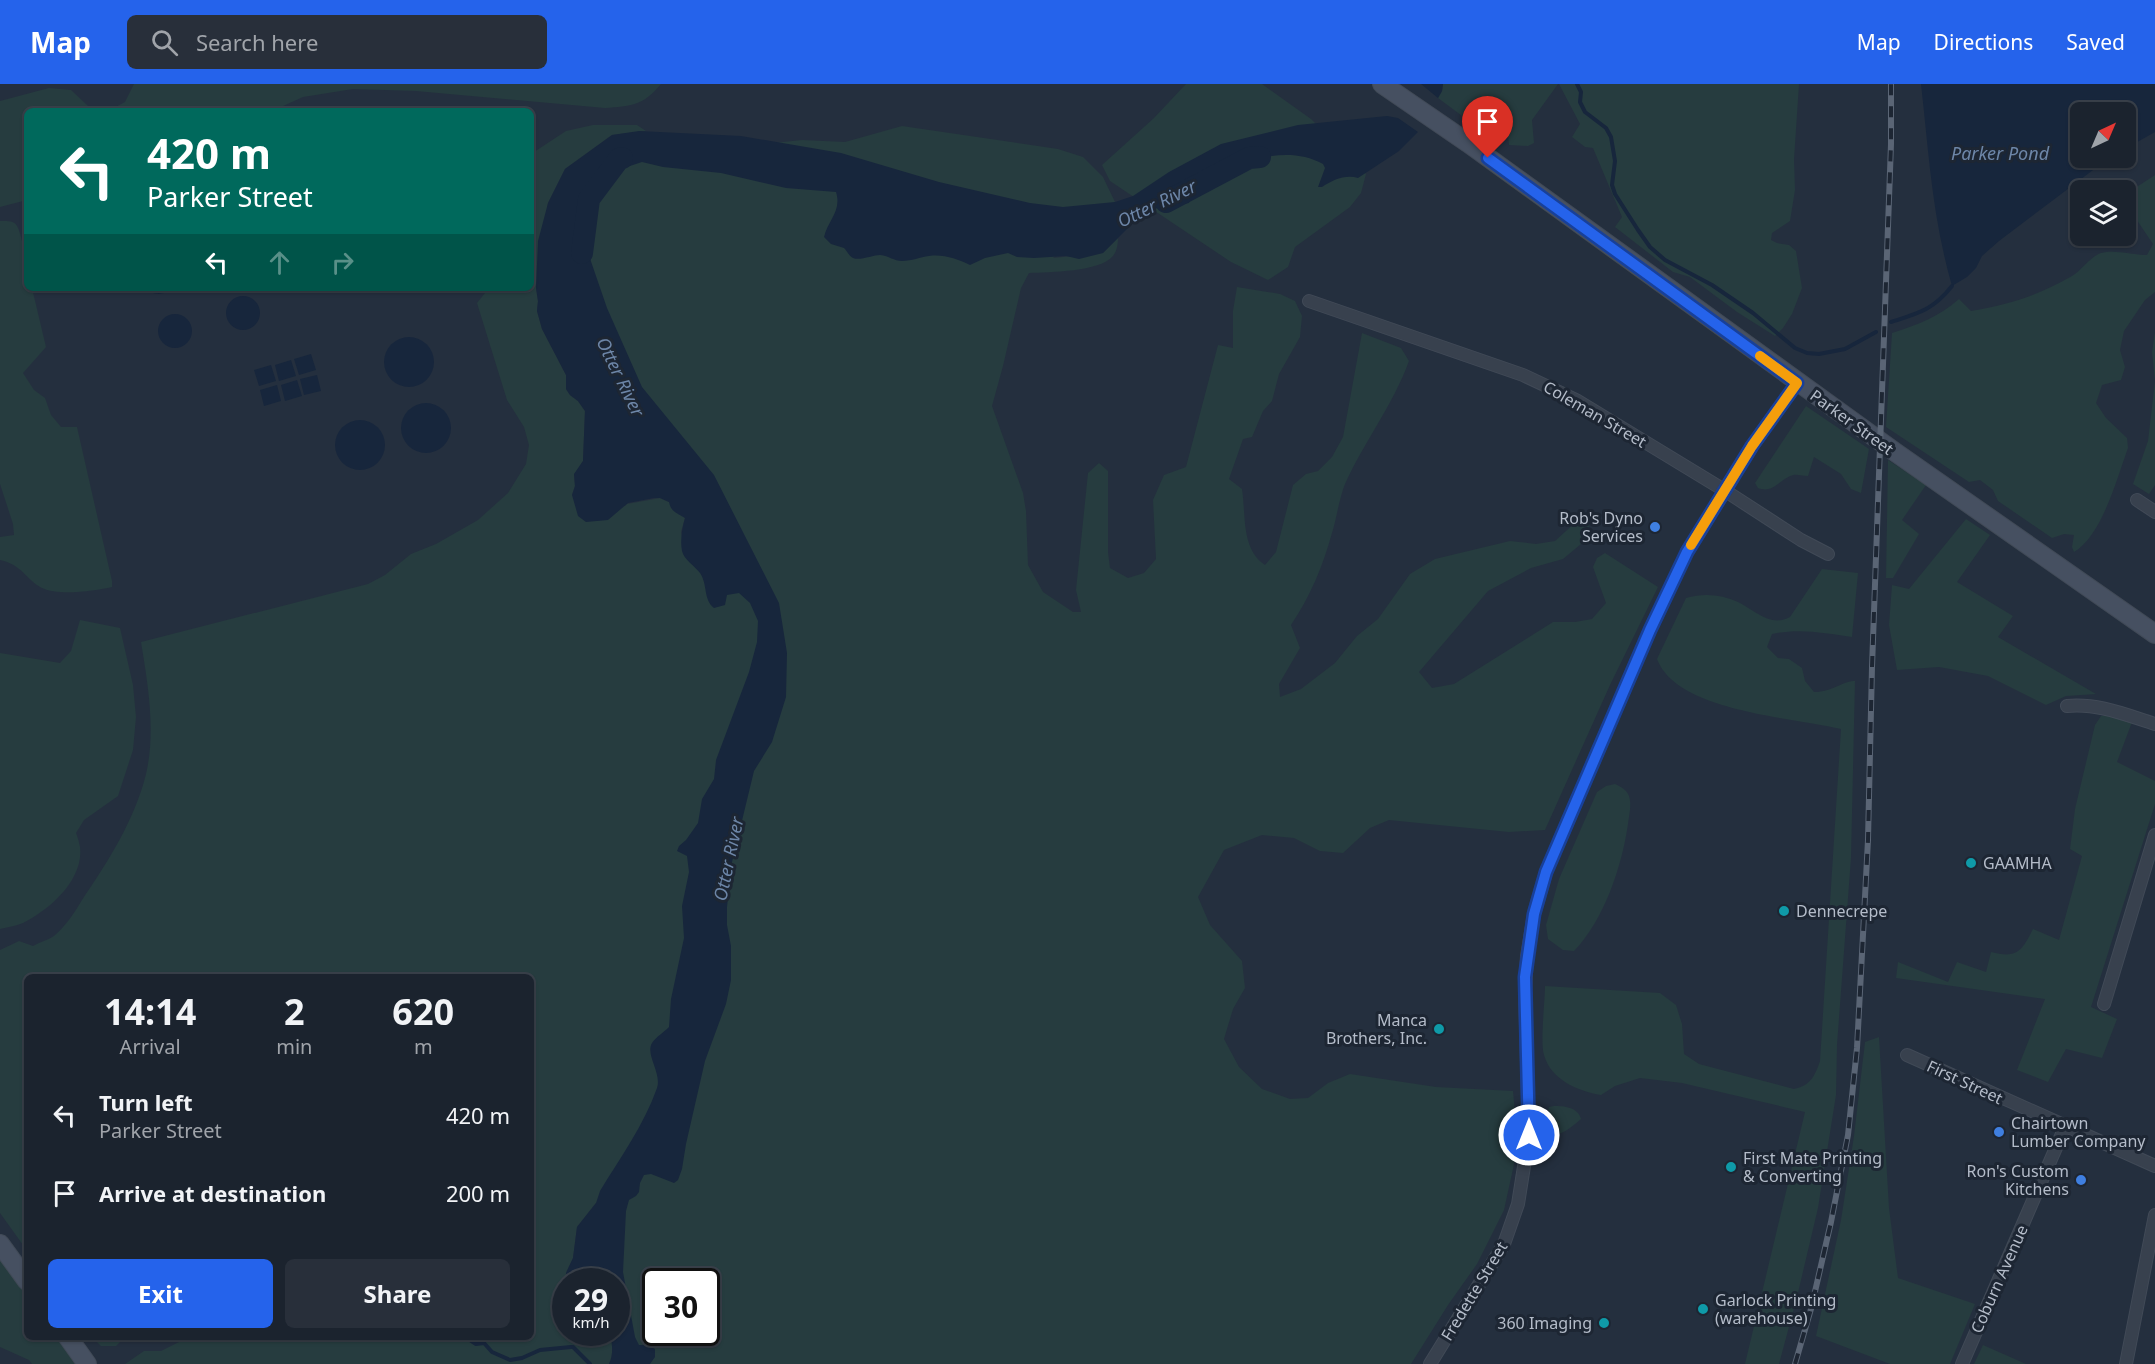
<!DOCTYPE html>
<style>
:root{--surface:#1b232e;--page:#282f3a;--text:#f1f3f6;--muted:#a0a4aa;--line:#39404a;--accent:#2563eb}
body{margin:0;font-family:"Noto Sans",sans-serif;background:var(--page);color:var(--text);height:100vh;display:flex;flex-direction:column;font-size:22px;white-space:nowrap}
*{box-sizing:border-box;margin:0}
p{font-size:20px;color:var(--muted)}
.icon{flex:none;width:33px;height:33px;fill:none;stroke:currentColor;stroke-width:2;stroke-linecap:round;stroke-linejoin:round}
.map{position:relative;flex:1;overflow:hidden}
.panel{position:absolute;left:24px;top:890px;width:510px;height:366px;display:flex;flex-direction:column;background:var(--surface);border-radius:9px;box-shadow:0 2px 4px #0004,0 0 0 2px var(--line)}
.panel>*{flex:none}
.guide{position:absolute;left:24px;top:24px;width:510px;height:183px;border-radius:9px;box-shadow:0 2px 4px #0004,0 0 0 2px var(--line);background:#00695c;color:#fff;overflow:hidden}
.needle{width:39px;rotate:44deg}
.buttons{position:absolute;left:2070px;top:18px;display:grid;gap:12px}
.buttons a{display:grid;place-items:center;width:66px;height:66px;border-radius:9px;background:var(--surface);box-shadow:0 2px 4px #0004,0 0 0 2px var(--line);font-size:30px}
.speed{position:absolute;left:552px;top:1184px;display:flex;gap:12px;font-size:30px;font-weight:700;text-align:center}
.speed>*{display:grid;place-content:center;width:78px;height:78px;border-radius:50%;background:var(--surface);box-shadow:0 2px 4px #0004,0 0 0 2px var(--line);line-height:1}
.speed small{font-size:15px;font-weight:400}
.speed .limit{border:3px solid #111;border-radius:9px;background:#fff;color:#111}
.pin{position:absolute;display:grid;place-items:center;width:51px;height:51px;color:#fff;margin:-62px -26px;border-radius:50% 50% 50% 0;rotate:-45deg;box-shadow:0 0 6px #0007}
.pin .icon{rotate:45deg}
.me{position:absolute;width:66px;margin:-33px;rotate:0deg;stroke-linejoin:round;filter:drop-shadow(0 0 4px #0008)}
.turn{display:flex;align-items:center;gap:21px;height:126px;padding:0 24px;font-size:27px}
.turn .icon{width:78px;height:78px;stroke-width:2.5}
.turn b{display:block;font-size:42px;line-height:51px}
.lanes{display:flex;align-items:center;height:57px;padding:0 24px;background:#0003;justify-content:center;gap:30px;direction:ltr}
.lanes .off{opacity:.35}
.eta{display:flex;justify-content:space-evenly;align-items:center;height:102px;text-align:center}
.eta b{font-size:36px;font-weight:700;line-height:42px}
.button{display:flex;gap:12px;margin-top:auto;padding:12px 24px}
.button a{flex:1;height:69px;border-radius:9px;background:var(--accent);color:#fff;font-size:24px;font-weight:700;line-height:69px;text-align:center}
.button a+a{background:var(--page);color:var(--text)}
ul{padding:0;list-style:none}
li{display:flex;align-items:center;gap:18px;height:78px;padding:0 24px}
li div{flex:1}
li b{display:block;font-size:22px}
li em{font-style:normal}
header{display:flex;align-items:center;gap:36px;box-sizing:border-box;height:84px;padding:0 30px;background:var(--accent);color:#fff}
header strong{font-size:28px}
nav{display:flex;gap:33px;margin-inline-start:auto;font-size:21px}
.search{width:420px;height:54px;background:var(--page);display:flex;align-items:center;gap:15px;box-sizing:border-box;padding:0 21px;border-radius:9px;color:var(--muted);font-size:22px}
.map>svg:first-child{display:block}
.green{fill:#263c3f;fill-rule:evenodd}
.water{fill:#17263c}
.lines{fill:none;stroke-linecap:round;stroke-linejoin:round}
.stream{stroke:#17263c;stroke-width:4}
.river{stroke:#17263c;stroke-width:22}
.minor-casing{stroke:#414a57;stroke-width:14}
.secondary-casing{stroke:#414a57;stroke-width:20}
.minor{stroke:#38414e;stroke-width:12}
.secondary{stroke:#465061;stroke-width:18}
.rail-casing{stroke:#5a6575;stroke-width:6}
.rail{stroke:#1d2633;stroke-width:4;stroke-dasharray:11;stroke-linecap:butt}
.route-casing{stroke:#184099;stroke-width:15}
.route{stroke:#2563eb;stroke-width:10}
.slow{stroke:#f59e0b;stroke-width:10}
.shop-dot{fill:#3f7fe0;stroke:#1d2633;stroke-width:2}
.culture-dot{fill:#0f9aa8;stroke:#1d2633;stroke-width:2}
.labels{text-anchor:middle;stroke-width:6;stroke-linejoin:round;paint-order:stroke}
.street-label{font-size:16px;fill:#b4bcc9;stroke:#1d2633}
.poi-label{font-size:16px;fill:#b4bcc9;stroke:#1d2633;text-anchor:start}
.water-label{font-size:18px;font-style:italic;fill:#6d86a8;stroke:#1d2633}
</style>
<header>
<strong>Map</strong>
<div class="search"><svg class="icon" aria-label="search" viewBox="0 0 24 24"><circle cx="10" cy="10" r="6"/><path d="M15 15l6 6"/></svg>Search here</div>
<nav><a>Map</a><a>Directions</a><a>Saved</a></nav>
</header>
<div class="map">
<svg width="2155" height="1280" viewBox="0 0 2155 1280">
<rect width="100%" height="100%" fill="#242f3e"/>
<g class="green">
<path d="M134 0H661C643 22 631 22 605 24L416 7 353 5 303 13 272 27H108L125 18Z"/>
<polygon points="1186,0 1262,0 1311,35 1366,90 1361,109 1350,123 1295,163 1288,183 1268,196 1231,178 1110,97 1102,81 1154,34"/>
<polygon points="1443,0 1558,0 1532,36 1534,59 1528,62 1509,61 1508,50 1497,44 1485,49 1438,14 1442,7"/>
<polygon points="1559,0 1799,0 1794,75 1795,106 1790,137 1772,149 1771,156 1777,159 1789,161 1796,167 1802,204 1792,230 1783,244 1775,252 1737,228 1690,193 1673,188 1615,143 1622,133 1593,64 1585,63 1572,53 1580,40"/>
<polygon points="49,4 71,6 88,22 97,27 27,27 27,116 0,123 0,17"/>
<path d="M593 41H637L646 47 612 51 565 85 548 119 536 204 538 217 537 227 542 245 566 291V305L570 311 578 317 585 327 583 377 574 391 575 402 572 411 625 422 627 420 660 414 669 418 685 434 681 448 683 456 706 459 652 355 580 178 586 121 595 103 604 95 619 75 802 56 845 58 902 42 1058 65 1083 73 1103 93 1115 118 1053 174 1103 169 1118 154C1118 160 1117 167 1113 172 1100 188 1049 188 1029 189L1021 204 1003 282 992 322 1023 409 1026 427 1028 481 1043 508 1073 528H1081L1076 506 1088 389 1099 379 1108 387V468L1110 484 1128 494 1144 489 1156 475 1153 416 1164 391 1186 383 1218 261 1233 264V227L1237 203 1280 210 1295 217 1302 232 1300 253 1279 290 1272 317 1263 327 1252 353 1243 355 1229 395 1242 405C1246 431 1241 465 1265 481L1276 468 1293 401 1306 390 1318 387 1332 373 1343 353 1362 249 1401 264 1409 277C1393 321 1364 358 1345 400 1339 415 1337 433 1332 449 1323 482 1310 513 1291 541L1300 564 1279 600 1280 613 1301 605 1335 579 1357 552 1378 535 1410 490 1435 475 1510 457 1536 460 1555 457 1577 437H1590L1587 455 1563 475 1531 484 1488 507 1419 588 1432 604 1454 600 1553 538H1575L1592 535 1606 519 1593 483 1597 474 1605 469 1658 503 1610 601 1545 746 1509 748 1389 736 1370 744 1343 769 1320 767 1294 754 1262 751 1224 766 1198 813 1210 841 1242 877 1245 904 1233 925 1224 955 1239 983 1262 1005 1290 1015 1308 1014 1328 999 1350 990 1436 1003 1513 1007 1518 1062 1504 1126 1477 1180 1448 1221 1411 1280H624L616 1197 596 1119 577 1143 573 1174 566 1189 568 1197H566V1248H610C612 1259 614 1270 609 1280H125L144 1267H161L189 1253 531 1252V892H27V1158L23 1161 0 1129V866L19 857 33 862C40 858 48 856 54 852 65 843 75 828 82 816 108 778 135 735 146 690 156 647 148 601 141 558L368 500 385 491 411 470 436 460 478 436 508 409 526 380 529 361 524 343 507 316 477 219 489 204H531V70L566 47ZM656 1197H706V1248H656Z"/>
<path d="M2155 91V208L2145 216 2124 247 2120 266 2125 283 2121 296 2102 301 2096 319 2106 334 2127 354 2128 364C2117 394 2102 452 2074 468L2072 463 2074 451 2064 450 2052 454 1998 417 1993 406 1980 396 1969 398 1886 343 1892 249C1917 241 1939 233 1959 215L1971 227C2010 220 2037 212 2072 192 2082 186 2090 173 2101 169 2115 165 2133 171 2147 171L2153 160 2126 120V110Z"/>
<path d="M0 137C6 137 14 136 17 142 24 154 27 190 27 204H32L46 263 23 289 34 306 45 314 51 331 61 343H77L112 497V503C95 507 58 512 42 504 25 495 23 481 0 476V453L14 451 13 440 0 400Z"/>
<polygon points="2155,248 2155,401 2149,410 2133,400 2148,357 2155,297 2152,268"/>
<path d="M1806 322 1869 365 1861 409 1851 405 1841 390 1814 373 1808 392C1804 392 1797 390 1793 391 1779 395 1774 410 1758 404L1755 399Z"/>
<polygon points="1888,376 1926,401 1902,436 1919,450 1893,494 1886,494"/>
<polygon points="1966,435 1990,451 1957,498 2013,532 1998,553 2096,610 2066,612 2046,621 1988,592 1939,583 1897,586 1889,541 1892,501 1909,505"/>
<path d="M1822 485 1858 489 1852 553C1825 549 1799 544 1772 550L1767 563 1778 574 1789 575 1802 584 1805 597 1814 608C1833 608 1842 597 1855 597L1851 774 1837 961 1836 1011 1818 1124 1797 1213 1779 1280H1745L1805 1028 1682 999 1640 994 1615 1002 1601 1011C1578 1007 1551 996 1544 971 1540 959 1545 917 1545 902L1660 909 1676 921 1682 940 1684 970 1699 980 1794 1005C1810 1002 1815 992 1820 977L1841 645C1792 633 1677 628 1657 575L1686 514C1703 509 1721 510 1738 518 1754 526 1771 544 1790 533Z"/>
<path d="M80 536 120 544 133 601 136 633 133 666 118 712 84 736 76 749C78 754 79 758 80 763 84 796 49 826 23 839 16 842 7 843 0 845V569L60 579 71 567Z"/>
<path d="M2109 630 2132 638 2117 678 2155 697V720L2091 923 2117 935 2102 974 2066 965 2048 998 2017 986 2045 915 1896 894 1898 878 1948 898 1957 878 1986 888 1991 868C2017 875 2022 867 2033 845L2059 856 2082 772 2070 765 2075 725 2095 641 2101 632Z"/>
<path d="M1615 700C1621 703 1626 705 1629 712 1632 720 1629 731 1628 740 1622 782 1604 836 1574 867L1563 866 1548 855 1546 841 1559 795 1597 708 1606 702Z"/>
<polygon points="1879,953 1889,1124 1898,1194 1975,1220 1950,1280 1890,1280 1816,1252 1841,1136 1854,1052 1865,958"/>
<path d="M1554 1022C1564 1022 1578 1023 1581 1035 1573 1042 1560 1054 1549 1049L1547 1030 1549 1023Z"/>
<polygon points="0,1176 27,1211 27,1252 56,1253 75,1280 32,1280 29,1276 0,1263"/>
<polygon points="92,1253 123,1253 123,1255 116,1262 101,1262"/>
<polygon points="1983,1261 2026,1280 1974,1280"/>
</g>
<g class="water">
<polygon points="1421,0 1443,0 1442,7 1438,14"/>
<path d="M1921 0H2155V48L2132 61 2126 62V28H2080V74H2109L1999 157 1982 172 1976 184 1967 193 1952 202C1932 132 1929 70 1921 0Z"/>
<path d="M1387 32 1398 34 1418 48 1399 67 1358 94C1346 90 1332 96 1322 103H1318L1325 84 1323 80C1281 57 1230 83 1192 103L1189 119 1175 121 1172 118H1169L1138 134 1103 169 1079 175 1066 172 1034 174 1017 173 1008 169 985 174 970 181C957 175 944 170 929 172 920 173 912 177 902 177 894 177 889 172 880 171 873 171 860 177 853 174 849 172 847 167 844 164L831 160 824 153C828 136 842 127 836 108L786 104 721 89 663 83 642 78 612 88 595 103 586 121 585 160 607 224 642 303 714 391 779 519 787 569 786 613 772 658 754 687 732 778 727 823V841L731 862V896L726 920 705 977 686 1060 682 1085 678 1096 674 1099 651 1090 644 1091 640 1099 639 1108 636 1112 629 1116 626 1127 623 1188 635 1253 639 1261H648L655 1265V1273L650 1280H609C614 1270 612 1259 610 1248H616V1197H568L566 1189 573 1174 577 1143 596 1119 600 1107C620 1074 644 1041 657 1004 662 989 645 971 652 959 656 953 664 948 669 943L671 915 684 854 682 822 689 788 687 772 677 767 679 762 686 756 698 739 702 715 714 695 716 676 749 588 757 558 758 537 750 519 739 509 727 511 725 521 714 524C703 515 708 501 700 489 695 482 684 476 682 467 680 457 682 444 685 434 677 429 671 428 669 418L660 414H654L628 419 608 436 586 438 578 432 572 411 575 402 574 390 583 377 585 327 578 317 570 311 566 305V291L542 245 537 227 538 217 536 204 538 157 548 119 565 85 612 51 639 47 741 52 841 69 939 98 1030 119 1063 123 1115 118 1133 112 1169 88 1221 60 1298 41Z"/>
<path d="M141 204H175C164 212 152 211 141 204Z"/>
<circle cx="243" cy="229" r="17"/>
<circle cx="175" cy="247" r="17"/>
<circle cx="409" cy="278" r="25"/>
<polygon points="311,270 316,286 299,291 294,275"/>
<polygon points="291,276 296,292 279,297 275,281"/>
<polygon points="271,281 276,297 259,302 254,286"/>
<polygon points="317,291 321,307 304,311 300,295"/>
<polygon points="297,296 302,312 285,317 281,301"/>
<polygon points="277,301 281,317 264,322 260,306"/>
<circle cx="426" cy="344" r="25"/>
<circle cx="360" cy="361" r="25"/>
</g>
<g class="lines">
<g class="stream">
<polyline points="1577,0 1581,8 1580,18 1585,28 1606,44 1611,53 1615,77 1612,101 1615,110 1638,146 1650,163 1665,176 1712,201 1753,229 1795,264 1807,269 1819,270 1845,265 1876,248"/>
<path d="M1891 238C1919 229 1933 226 1952 202"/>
<polyline points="464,1252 476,1260 484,1259 492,1268 510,1276 522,1274 540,1266 571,1263 573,1263 590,1280"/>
</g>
<g class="river">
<polyline points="1166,118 1249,74 1260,73"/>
<polyline points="582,169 589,115 619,75 622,74"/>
</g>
<g class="minor-casing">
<g id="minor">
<polyline points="1309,217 1523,291 1576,316 1724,406 1801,456 1828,470"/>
<polyline points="2137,416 2155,428"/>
<path d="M2067 622C2098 619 2126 631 2155 640"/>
<polyline points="2104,920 2155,751"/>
<polyline points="1907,971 2155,1082"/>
<polyline points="1430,1280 1504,1160 1518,1120 1529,1051 1525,907 1527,872 1534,830 1546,788 1650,546 1687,468 1752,362 1797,299"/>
<polyline points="1962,1280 2065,1043"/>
<polyline points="2126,1280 2155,1131"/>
</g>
</g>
<g class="secondary-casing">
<g id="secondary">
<polyline points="1382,0 1468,59 1895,368 2155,550"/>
<polyline points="0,1160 27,1197"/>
<polyline points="67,1252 87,1280"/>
</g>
</g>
<use href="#minor" class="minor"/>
<use href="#secondary" class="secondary"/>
<g class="rail-casing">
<polyline id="rail" points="1795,1280 1811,1225 1831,1138 1848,1051 1857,964 1868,756 1872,583 1891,60 1891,0"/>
</g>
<use href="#rail" class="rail"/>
</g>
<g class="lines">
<g class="route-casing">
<polyline id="route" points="1488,74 1797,299 1752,362 1687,468 1650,546 1546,788 1534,830 1525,893 1529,1051"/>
</g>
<use href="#route" class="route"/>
<polyline class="slow" points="1691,461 1752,362 1797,299 1760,272"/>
</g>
<g class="shop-dot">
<circle cx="1655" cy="443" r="6"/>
<circle cx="1999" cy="1048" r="6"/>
<circle cx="2081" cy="1096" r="6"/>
</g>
<g class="culture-dot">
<circle cx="1971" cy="779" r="6"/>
<circle cx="1784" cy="827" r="6"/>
<circle cx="1439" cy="945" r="6"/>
<circle cx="1731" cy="1083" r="6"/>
<circle cx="1703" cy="1225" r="6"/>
<circle cx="1604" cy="1239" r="6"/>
</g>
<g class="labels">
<g class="street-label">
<text transform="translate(1595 330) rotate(30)" y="6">Coleman Street</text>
<text transform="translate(1852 338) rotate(36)" y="6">Parker Street</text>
<text transform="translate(1965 998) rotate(25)" y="6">First Street</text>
<text transform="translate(1999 1195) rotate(-66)" y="6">Coburn Avenue</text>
<text transform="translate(1474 1207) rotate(-59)" y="6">Fredette Street</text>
</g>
<g class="poi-label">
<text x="1643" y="440" text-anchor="end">Rob's Dyno<tspan x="1643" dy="18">Services</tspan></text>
<text x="1983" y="785">GAAMHA</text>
<text x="1796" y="833">Dennecrepe</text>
<text x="1427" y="942" text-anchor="end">Manca<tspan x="1427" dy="18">Brothers, Inc.</tspan></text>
<text x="2011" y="1045">Chairtown<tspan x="2011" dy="18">Lumber Company</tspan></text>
<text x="1743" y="1080">First Mate Printing<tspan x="1743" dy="18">&amp; Converting</tspan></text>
<text x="2069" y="1093" text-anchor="end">Ron's Custom<tspan x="2069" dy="18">Kitchens</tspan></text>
<text x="1715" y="1222">Garlock Printing<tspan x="1715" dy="18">(warehouse)</tspan></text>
<text x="1592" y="1245" text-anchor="end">360 Imaging</text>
</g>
<g class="water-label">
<text x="2000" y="76">Parker Pond</text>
<text transform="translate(1157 120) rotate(-26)" y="6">Otter River</text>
<text transform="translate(620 293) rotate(64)" y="6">Otter River</text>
<text transform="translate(729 775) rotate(-78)" y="6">Otter River</text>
</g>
</g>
</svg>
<div class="buttons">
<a><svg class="needle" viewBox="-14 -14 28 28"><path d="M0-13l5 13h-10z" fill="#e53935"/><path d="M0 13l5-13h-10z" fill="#a0a4aa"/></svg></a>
<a><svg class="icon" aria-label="layers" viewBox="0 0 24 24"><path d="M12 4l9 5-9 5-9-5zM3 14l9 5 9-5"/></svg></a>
</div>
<div class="speed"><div>29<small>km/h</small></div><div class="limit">30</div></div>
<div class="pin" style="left:1488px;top:74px;background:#d93025"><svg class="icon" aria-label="arrive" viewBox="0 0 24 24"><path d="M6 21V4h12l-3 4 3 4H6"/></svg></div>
<svg class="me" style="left:1529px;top:1051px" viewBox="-20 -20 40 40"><circle r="17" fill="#2563eb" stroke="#fff" stroke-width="3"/><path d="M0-11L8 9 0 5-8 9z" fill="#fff"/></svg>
<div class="guide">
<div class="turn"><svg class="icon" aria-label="left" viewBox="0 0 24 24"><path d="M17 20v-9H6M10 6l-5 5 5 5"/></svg><div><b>420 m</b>Parker Street</div></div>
<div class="lanes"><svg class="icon" aria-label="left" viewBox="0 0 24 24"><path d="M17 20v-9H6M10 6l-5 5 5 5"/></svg><svg class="icon off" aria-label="ahead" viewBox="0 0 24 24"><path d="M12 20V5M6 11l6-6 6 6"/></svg><svg class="icon off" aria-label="right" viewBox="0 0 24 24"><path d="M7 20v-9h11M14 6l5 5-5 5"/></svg></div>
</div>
<section class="panel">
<div class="eta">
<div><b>14:14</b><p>Arrival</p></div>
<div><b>2</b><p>min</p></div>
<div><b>620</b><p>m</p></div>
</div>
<ul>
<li><svg class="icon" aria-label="left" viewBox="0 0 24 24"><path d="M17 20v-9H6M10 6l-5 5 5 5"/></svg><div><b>Turn left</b><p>Parker Street</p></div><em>420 m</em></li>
<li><svg class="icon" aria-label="arrive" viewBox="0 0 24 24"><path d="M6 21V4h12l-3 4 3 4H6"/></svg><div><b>Arrive at destination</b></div><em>200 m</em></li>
</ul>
<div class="button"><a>Exit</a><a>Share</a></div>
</section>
</div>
